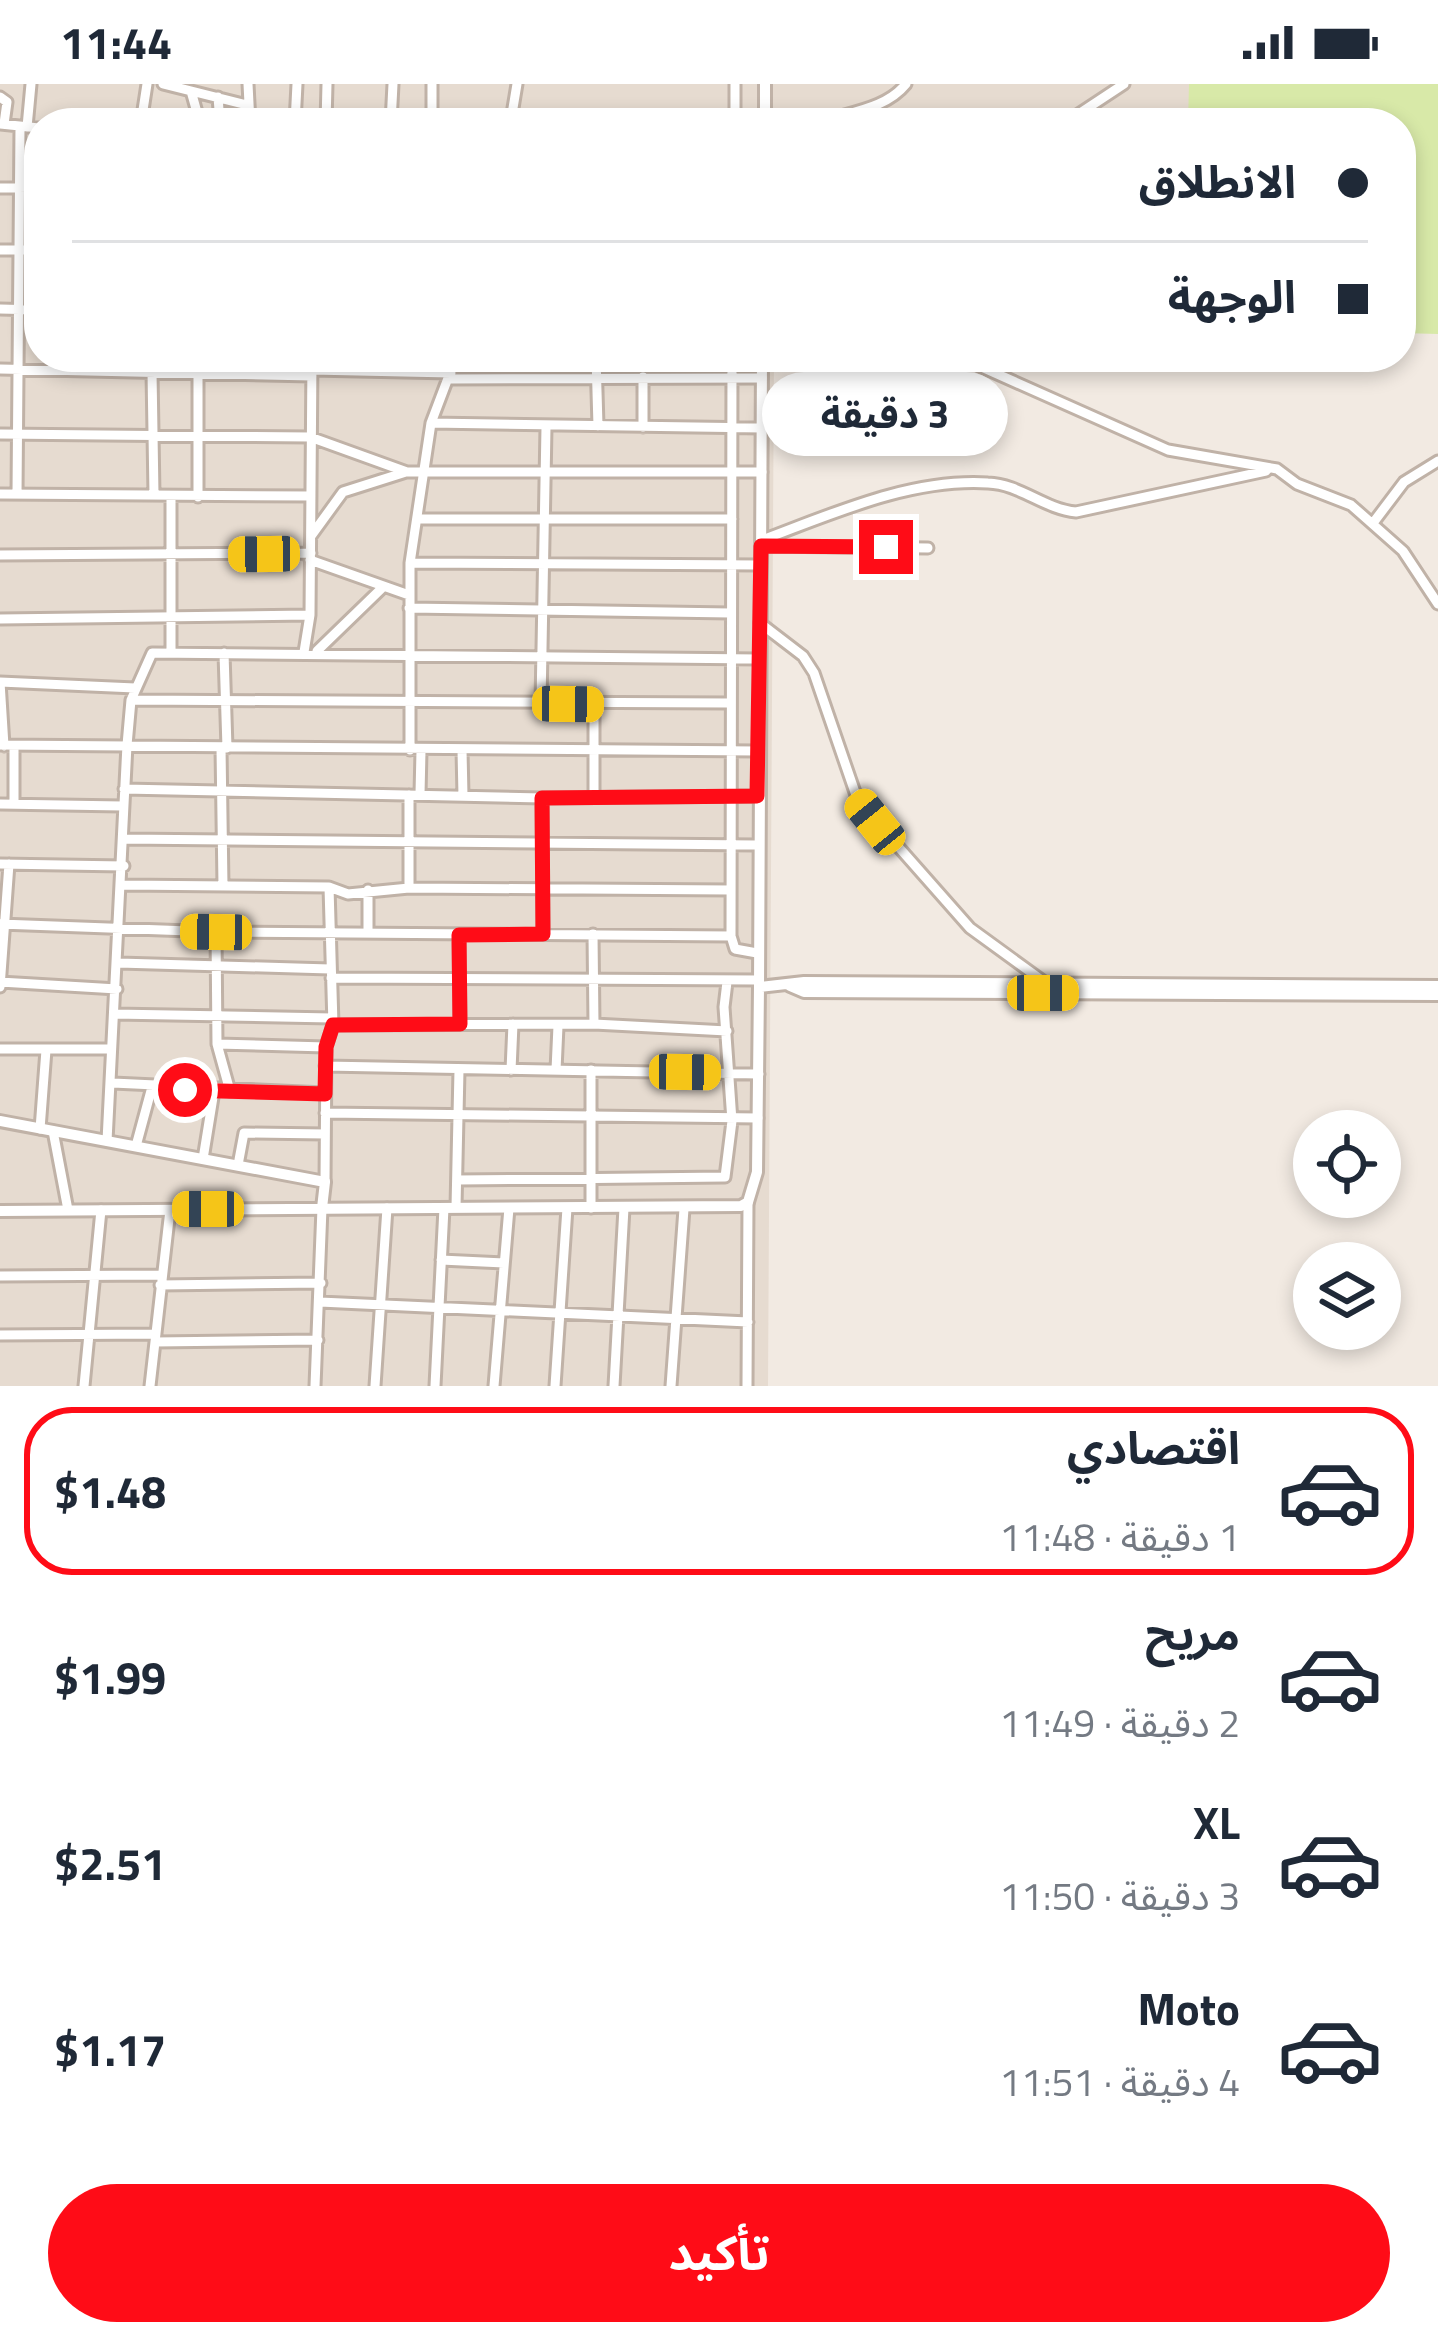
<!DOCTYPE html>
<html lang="ar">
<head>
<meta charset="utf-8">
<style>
  body { margin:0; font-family:"Titillium Web","Noto Sans Arabic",sans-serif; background:#f2f2f3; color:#1f2937; direction:rtl; height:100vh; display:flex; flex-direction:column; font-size:45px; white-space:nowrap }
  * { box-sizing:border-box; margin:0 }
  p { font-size:39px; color:#747a83 }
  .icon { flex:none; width:66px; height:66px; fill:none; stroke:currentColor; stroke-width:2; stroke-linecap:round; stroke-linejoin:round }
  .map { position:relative; height:1302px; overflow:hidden; direction:ltr }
  .sheet { display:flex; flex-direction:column; background:#fff; flex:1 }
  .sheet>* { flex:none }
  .hud { position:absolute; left:24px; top:24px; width:1392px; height:264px; border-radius:48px; box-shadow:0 6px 18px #0003; direction:rtl; display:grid; align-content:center; height:264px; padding:0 48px; background:#fff }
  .fabs { position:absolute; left:1293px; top:1026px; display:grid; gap:24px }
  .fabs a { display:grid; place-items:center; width:108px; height:108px; border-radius:50%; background:#fff; box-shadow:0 6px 18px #0003; font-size:60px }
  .end { position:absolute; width:54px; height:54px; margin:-27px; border:15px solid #ff0c17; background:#fff; box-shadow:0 0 0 6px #fff }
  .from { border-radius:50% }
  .bubble { position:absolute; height:84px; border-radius:42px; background:#fff; box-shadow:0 6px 18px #0003; font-size:39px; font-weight:700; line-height:84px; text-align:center; direction:rtl }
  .car { position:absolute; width:36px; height:72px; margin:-36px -18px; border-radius:15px; box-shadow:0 0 9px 3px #0007; background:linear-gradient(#f5c518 24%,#345 0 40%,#f5c518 0 76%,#345 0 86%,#f5c518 0) }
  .hud b { display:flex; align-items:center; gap:42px; height:114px; font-size:45px }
  .hud b+b { border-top:3px solid #e0e1e3 }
  .hud i { width:30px; height:30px; background:#1f2937 }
  ul { padding:21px 0 0; list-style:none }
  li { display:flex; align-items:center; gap:36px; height:168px; margin:0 24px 18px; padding:0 24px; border:6px solid transparent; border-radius:48px }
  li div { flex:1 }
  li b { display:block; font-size:45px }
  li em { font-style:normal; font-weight:700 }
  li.on { border-color:#ff0c17 }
  li>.icon { width:108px; height:108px; stroke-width:1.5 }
  .action { display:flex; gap:24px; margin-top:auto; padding:24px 48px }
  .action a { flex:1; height:138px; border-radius:72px; background:#ff0c17; color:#fff; font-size:48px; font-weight:700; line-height:138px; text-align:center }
  .status { display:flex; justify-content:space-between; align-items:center; height:84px; padding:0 60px; background:#fff; direction:ltr }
  .status svg { height:33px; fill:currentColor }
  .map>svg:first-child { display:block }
  .residential { fill:#e6dbd0 }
  .green { fill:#d8e9a8 }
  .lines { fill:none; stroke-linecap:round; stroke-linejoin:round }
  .minor-casing { stroke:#c0b2a7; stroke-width:15 }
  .tertiary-casing { stroke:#c0b2a7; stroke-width:16 }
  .minor { stroke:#fff; stroke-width:9 }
  .tertiary { stroke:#fff; stroke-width:10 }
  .route { stroke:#ff0c17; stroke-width:15 }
</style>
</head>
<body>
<div class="status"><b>11:44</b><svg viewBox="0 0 49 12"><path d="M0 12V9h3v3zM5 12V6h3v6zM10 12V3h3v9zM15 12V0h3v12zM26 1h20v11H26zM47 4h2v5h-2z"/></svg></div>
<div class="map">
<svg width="1438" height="1302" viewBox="0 0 1438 1302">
  <rect width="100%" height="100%" fill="#f2eae2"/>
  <path class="residential" d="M0,0H1438V5L1051,39H39V273H774L768,1302H0Z"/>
  <path class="green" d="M1189,0H1438V250L1401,249V39H1188Z"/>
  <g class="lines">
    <g class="minor-casing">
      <path id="minor" d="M163,0L247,21
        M248,0L250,39
        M432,0V39
        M191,7L200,39
        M0,13L7,18L4,40
        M218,13L220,39
        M512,34L735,38
        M511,36L517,0
        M141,39L147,0
        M295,39L297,0
        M326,39L327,0
        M391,39L393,0
        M735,39V0
        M818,39C847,28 885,26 906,0
        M1065,39L1124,0
        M0,40L39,44
        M27,43L31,0
        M0,104L39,103
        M0,166H39
        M0,225L39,226
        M198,273V413
        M596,273L598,342
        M732,273L731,852L735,865L757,869
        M784,273L836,284L919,273
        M959,273L1168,366L1277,385L1297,400L1351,421L1403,467L1438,520
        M0,285L312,292
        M312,286L451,289
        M152,288L154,411
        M449,295L762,294
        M431,339L762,344
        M643,343V293
        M0,350L310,353L407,388H762
        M0,410L311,412
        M17,410L20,43
        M171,412V568
        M418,435H732
        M1373,439L1404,398L1438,377
        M311,452L343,408L406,388
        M762,456C832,430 911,394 988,399C1020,400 1044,425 1076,428L1266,387
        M761,462L928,464
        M0,471L311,469
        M310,476L409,511
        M410,479L760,481
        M409,524L730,529
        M0,535L310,531
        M760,539L803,572L814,589L858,717L970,844L1047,900
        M317,567L382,504
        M304,568L310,531L312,273
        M224,569L227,664
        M131,616L729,619
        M541,620L546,343
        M0,661L757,667
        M4,662L0,598L135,604
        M221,664L223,802
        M410,666V479L431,339L456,273
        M462,666L463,712
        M124,705L542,714L757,712
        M420,710L421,667
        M594,713V621
        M542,714L543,851
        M0,720L122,722
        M14,720V662
        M123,755L756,761
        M0,780L124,782
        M123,801L329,803L348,810L409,804L731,806
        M409,804V711
        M368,806V848
        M0,840L216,848L731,852
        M216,848L217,960L230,1007
        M593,850L594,940
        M459,851L460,940
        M119,879L330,885
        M331,894L758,896
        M0,898L117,905
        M0,903L9,780
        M114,930L332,934
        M333,941L594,940L727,947
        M217,960L326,963
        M0,965H111
        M325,982L759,990
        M511,986L513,940
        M556,986L558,942
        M113,999L325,1009
        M325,1029L758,1034
        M40,1045L46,966
        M53,1047L68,1126
        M107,1057L127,661L131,616L152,569L759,575
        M136,1062L152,1003
        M203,1075L214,1007
        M238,1081L244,1049L325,1050
        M457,1096L725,1093L732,1037L724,923L727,898
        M325,1098L326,963L333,941L329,803
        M456,1123L459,986
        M591,1124V986
        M441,1176L504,1179
        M0,1192L161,1191
        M160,1201L321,1199
        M320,1218L748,1238
        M0,1251L156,1250
        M155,1258L318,1256
        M84,1302L101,1126
        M150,1302L170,1126
        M315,1302L322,1124
        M375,1302L387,1124
        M435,1302L444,1124
        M494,1302L509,1124
        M555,1302L567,1124
        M614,1302L624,1124
        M671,1302L684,1125
        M747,1302L748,1118"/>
    </g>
    <g class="tertiary-casing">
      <path id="tertiary" d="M765,0V39
        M790,902L804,908L1438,911
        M759,903L762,273
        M0,1037L325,1098L322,1124
        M0,1127L741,1122L748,1118L757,1088L759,903L804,898L1438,902"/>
    </g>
    <use href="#minor" class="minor"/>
    <use href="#tertiary" class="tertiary"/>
  </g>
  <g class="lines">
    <path class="route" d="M185,1006L325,1010L326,963L333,941L460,940L459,851L543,850L542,714L757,712L761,462L886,463"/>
  </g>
</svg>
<div class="fabs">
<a><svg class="icon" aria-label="locate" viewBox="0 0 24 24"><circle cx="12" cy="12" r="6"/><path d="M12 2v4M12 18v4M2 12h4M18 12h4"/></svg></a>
<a><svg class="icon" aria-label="layers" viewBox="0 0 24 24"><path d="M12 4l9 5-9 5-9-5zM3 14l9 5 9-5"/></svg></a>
</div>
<i class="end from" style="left:185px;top:1006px"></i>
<i class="end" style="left:886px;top:463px"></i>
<div class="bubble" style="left:762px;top:288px;width:246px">3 دقيقة</div>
<i class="car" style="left:264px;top:470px;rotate:269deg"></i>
<i class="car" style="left:568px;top:620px;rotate:91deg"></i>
<i class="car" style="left:875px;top:738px;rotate:321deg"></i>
<i class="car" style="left:216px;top:848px;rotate:271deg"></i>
<i class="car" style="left:1043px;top:909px;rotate:90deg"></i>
<i class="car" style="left:685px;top:988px;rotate:91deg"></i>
<i class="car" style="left:208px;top:1125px;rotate:270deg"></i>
<div class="hud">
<b><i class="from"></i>الانطلاق</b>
<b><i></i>الوجهة</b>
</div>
</div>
<section class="sheet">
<ul>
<li class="on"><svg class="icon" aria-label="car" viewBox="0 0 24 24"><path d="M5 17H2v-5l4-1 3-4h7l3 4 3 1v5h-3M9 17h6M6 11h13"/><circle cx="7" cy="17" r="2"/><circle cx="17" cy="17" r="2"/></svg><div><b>اقتصادي</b><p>1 دقيقة · 11:48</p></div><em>$1.48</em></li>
<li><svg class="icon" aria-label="car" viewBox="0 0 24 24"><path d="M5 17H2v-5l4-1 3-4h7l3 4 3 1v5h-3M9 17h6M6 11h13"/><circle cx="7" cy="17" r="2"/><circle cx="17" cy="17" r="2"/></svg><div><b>مريح</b><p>2 دقيقة · 11:49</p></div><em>$1.99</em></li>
<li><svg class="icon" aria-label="car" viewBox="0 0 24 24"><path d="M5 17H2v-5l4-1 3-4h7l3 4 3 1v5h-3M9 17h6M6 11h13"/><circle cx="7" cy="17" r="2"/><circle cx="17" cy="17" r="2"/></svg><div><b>XL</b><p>3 دقيقة · 11:50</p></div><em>$2.51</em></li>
<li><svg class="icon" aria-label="car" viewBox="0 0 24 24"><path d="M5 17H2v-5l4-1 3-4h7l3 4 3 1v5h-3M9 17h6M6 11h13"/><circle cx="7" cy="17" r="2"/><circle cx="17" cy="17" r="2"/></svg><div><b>Moto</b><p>4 دقيقة · 11:51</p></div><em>$1.17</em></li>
</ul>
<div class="action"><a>تأكيد</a></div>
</section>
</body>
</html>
